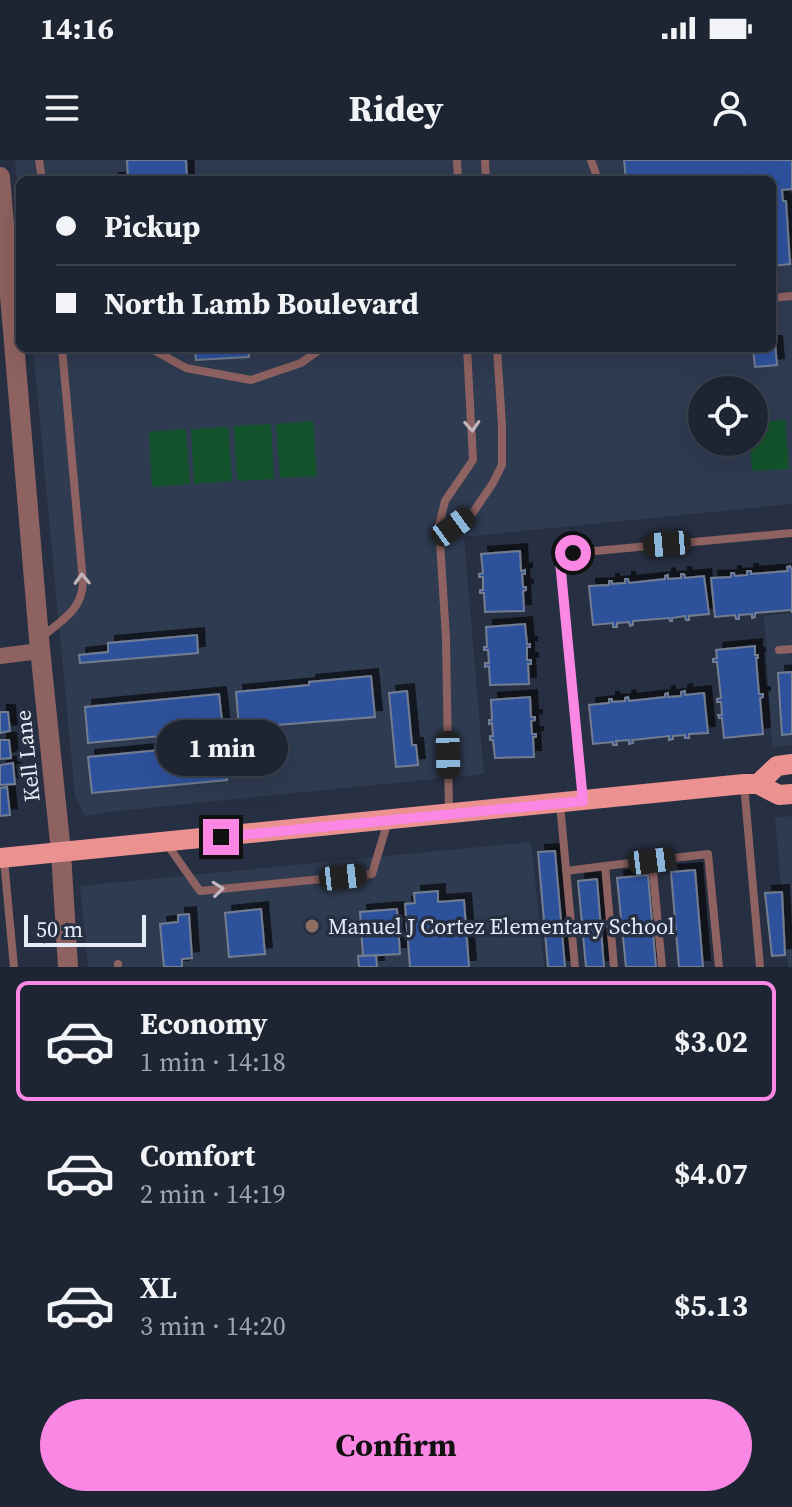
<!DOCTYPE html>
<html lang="en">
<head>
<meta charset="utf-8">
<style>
  body { margin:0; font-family:"Source Serif 4",serif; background:#2a303e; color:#f1f3f6; height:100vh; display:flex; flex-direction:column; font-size:30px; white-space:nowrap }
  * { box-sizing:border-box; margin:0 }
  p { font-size:26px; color:#a0a4ac }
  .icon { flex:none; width:44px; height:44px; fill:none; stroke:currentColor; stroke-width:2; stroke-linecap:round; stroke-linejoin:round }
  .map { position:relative; height:807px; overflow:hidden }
  .drawer { display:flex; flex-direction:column; background:#1d2432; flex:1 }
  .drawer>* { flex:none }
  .top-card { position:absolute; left:16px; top:16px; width:760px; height:176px; border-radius:12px; box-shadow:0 8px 32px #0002,0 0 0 2px #3b414d; display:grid; align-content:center; height:176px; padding:0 40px; background:#1d2432 }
  .fabs { position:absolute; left:688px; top:216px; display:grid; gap:16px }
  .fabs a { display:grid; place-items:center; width:80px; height:80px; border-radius:50%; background:#1d2432; box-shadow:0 8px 32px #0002,0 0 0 2px #3b414d; font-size:40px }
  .scale { position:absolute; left:24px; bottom:20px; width:122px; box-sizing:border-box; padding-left:8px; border:4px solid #e6ecf7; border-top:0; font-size:22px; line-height:28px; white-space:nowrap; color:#e6ecf7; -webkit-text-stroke:6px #273042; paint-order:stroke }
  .end { position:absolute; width:36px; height:36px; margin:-18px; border:10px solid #fb87e5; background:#111; box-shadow:0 0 0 4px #111 }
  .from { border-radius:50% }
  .bubble { position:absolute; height:56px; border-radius:28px; background:#1d2432; box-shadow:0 8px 32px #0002,0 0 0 2px #3b414d; font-size:26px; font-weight:700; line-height:56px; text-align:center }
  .car { position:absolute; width:24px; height:48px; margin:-24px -12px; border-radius:10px; box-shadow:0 0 6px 2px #0007; background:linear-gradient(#222 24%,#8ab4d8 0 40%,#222 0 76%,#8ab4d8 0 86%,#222 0) }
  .top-card b { display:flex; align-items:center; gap:28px; height:76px; font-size:30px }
  .top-card b+b { border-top:2px solid #3b414d }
  .top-card i { width:20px; height:20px; background:#f1f3f6 }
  ul { padding:14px 0 0; list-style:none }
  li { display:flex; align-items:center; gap:24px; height:120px; margin:0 16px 12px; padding:0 24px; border:4px solid transparent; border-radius:12px }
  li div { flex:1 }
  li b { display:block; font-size:30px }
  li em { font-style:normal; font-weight:700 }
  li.active { border-color:#fb87e5 }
  li>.icon { width:72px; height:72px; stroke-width:1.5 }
  .primary-button { display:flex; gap:16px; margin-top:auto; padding:16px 40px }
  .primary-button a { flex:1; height:92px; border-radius:48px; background:#fb87e5; color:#111; font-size:32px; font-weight:700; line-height:92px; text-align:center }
  .status { display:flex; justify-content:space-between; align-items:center; height:56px; padding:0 40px; background:#1d2432; direction:ltr }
  .status svg { height:22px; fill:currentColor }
  header { display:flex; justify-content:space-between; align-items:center; height:104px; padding:0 40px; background:#1d2432; font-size:36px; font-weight:700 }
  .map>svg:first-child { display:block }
  .built { fill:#2f3b51; fill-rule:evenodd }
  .green { fill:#12532c }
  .building { fill:#2f519c; stroke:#727d92; stroke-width:2; filter:url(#shadow) }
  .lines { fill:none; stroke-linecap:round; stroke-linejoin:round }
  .service { stroke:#8e6261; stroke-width:8 }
  .minor { stroke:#8e6261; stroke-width:16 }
  .tertiary { stroke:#8e6261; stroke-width:20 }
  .primary { stroke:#eb9190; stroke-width:20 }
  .oneway { stroke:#c3b5bb }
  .route { stroke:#fb87e5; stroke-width:10 }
  .education-dot { fill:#8d6e63; stroke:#273042; stroke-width:3 }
  .labels { text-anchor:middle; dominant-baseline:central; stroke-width:7; stroke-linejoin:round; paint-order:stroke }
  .street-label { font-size:22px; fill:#e6ecf7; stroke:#273042 }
  .poi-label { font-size:22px; fill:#e6ecf7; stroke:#273042; text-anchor:start }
</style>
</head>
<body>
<div class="status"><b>14:16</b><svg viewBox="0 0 49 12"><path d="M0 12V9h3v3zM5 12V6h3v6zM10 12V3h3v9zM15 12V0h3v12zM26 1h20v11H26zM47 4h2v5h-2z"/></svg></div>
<header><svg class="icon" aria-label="menu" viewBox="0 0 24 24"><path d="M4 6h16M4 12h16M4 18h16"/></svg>Ridey<svg class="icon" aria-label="person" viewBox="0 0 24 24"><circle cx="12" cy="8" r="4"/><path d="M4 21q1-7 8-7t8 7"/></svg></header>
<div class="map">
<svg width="792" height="807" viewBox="0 0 792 807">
  <defs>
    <filter id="shadow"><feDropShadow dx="7" dy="-7" stdDeviation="0" flood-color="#0009"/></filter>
  </defs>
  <rect width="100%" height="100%" fill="#273042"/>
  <path class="built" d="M15,0H792V344L464,377L484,614L118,651L85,656L75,636L33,188H772V20H20V51ZM702,230H754V282H702Z
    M792,453V585L772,587L764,456Z
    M792,656V807H788L775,658Z
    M531,682L544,807H88L80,726Z"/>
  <path class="green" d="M785,260L789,309L752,311L750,282H754V262Z
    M313,261L317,316L280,318L276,264Z
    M271,264L274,319L237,321L234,266Z
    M228,267L232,321L194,324L191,269Z
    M186,269L190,324L152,327L149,272Z"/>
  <path class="building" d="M127,0H186L187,20H111L128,19Z
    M624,0H792V29L782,30L783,41H786L790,104L772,106V20H626Z
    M772,183H775L777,205L755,207L753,188H772Z
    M195,188H249V197L196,200Z
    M520,391L521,411L525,410V414H522L523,427H526V430L523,431L524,451L485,452L484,433H480V430H483V417H479V414L483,413L481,394Z
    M790,406L792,410V453L791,450L755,453V457L752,458V454L739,455V459H736L735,455L715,457L711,418L731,417V413H734L735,416L747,415V411H751V414L788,411L787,407Z
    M681,414H684L685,418L704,416L709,454L689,456V460H686L685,456L672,458V461H670L669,458L633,461V465L630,466L629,462L617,463V467H613V463L593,465L589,426L609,425V421H612V424L625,423V419H628L629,423L665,419V416L668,415V419L681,418Z
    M525,464L527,484H530V487H527V500H531V504H528L529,524L490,525L489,506L485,507V503H489L488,490H484V487H487L486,467Z
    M197,475L198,493L80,503L79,495L108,492V483Z
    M755,486V495H758V498H756L759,534H763V537L760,538L763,574L724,578L722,558H719L718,555H722L721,542H717V539L721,538L717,502H713V499L717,498L716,490Z
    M792,512V574L782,575L778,513Z
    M371,516L375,557L239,568L236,532L309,525V522Z
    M407,531L412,585H416L418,605L396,607L389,533Z
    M685,531V535L704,533L708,573L689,574V578H685V575L673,576V579L669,580V576L632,580L633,583L629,584V580L616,581L617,585H613V582L593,584L589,545L609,543V539H612V542L625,541V538L628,537L629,541L665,537V534L668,533V537L681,536V532Z
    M219,534L223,570L88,583L85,547Z
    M530,537L531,557H535V560L531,561L532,574H536V577H533L534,597L495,598L493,580H490V576H493L492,563L489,564V560H492L491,540Z
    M0,552H8L10,571L0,573Z
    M0,580H9L11,598L0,599Z
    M223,584L227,620L92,633L88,597Z
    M13,603L15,624L0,625V605Z
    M7,627L10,655L0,656V628Z
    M555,691L565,807H548L538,692Z
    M695,710L703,807H679L671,712Z
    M648,715L656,807H626L617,718Z
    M597,719L604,807H586L578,721Z
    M438,731V742L464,740L469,807H410L405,744L415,743L414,733Z
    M782,732L785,795L772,796L765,733Z
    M261,749L265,794L229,797L225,753Z
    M397,749L400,794L363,796L360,752Z
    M189,754L192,798L182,799V807H164L160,764L178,762V755Z
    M376,795L377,807H359L358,796Z"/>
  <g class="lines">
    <path class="service" d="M39,0L42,20
      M457,0L458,20
      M485,0L486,20
      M591,0L598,20
      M772,138L792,136
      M150,188L186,208L251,220L301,203L322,188
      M467,188L473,300L445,341L439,366L453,367L472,354L493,323L502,305V265L497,188
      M439,366L446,478L449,653
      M43,476C63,459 82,450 83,422L62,188
      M779,490L792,489
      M744,624L760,807
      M583,640L560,401L573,393L792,373
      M560,644L575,807
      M166,683L200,731L372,714L388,661
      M4,700L14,807
      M652,701L662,807
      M605,706L708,694L719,807
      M566,711L605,706L614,807
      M118,804V807"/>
    <path class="minor" d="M0,496L40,491"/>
    <path class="tertiary" d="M0,17L39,479L61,692L68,807"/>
    <path class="primary" d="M758,624L777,606L792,604
      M0,698L744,624H758L779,635L792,634"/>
  </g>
  <defs><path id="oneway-chevron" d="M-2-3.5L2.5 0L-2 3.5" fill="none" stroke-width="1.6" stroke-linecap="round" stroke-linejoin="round" transform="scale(2)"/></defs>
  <g class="oneway">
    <use href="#oneway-chevron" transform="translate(472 266) rotate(87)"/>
    <use href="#oneway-chevron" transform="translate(82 419) rotate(-92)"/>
    <use href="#oneway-chevron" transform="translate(218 729) rotate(-6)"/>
  </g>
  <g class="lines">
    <path class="route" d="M221,677L583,641L560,401L573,393"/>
  </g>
  <circle class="education-dot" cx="312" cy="766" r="8"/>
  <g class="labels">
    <g class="street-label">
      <text transform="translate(27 596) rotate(-96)">Kell Lane</text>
    </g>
    <g class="poi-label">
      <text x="328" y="766">Manuel J Cortez Elementary School</text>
    </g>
  </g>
</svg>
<div class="fabs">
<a><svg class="icon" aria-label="locate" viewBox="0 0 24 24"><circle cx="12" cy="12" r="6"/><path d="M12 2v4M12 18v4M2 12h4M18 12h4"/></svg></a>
</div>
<div class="scale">50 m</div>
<i class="end from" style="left:573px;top:393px"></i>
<i class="end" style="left:221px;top:677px"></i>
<div class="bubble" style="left:156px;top:560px;width:132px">1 min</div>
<i class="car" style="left:453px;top:367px;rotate:54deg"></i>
<i class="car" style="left:667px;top:384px;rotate:265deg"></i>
<i class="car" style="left:448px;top:595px;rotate:179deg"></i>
<i class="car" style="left:652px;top:701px;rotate:83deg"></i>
<i class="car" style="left:343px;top:717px;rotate:84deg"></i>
<div class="top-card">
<b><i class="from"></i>Pickup</b>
<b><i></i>North Lamb Boulevard</b>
</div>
</div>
<section class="drawer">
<ul>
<li class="active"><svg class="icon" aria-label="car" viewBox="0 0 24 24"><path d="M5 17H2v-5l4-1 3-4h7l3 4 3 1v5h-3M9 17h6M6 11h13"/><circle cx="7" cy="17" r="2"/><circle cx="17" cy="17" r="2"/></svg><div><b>Economy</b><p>1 min · 14:18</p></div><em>$3.02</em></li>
<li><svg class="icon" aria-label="car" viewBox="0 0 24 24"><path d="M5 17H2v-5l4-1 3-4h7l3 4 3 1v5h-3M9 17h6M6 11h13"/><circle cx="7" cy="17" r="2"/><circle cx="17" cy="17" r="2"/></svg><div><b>Comfort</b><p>2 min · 14:19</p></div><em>$4.07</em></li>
<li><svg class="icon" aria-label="car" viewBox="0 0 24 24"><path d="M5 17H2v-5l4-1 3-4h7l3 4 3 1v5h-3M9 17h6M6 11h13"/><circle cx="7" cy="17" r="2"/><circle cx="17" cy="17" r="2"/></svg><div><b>XL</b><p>3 min · 14:20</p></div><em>$5.13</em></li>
</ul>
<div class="primary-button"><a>Confirm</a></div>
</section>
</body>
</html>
